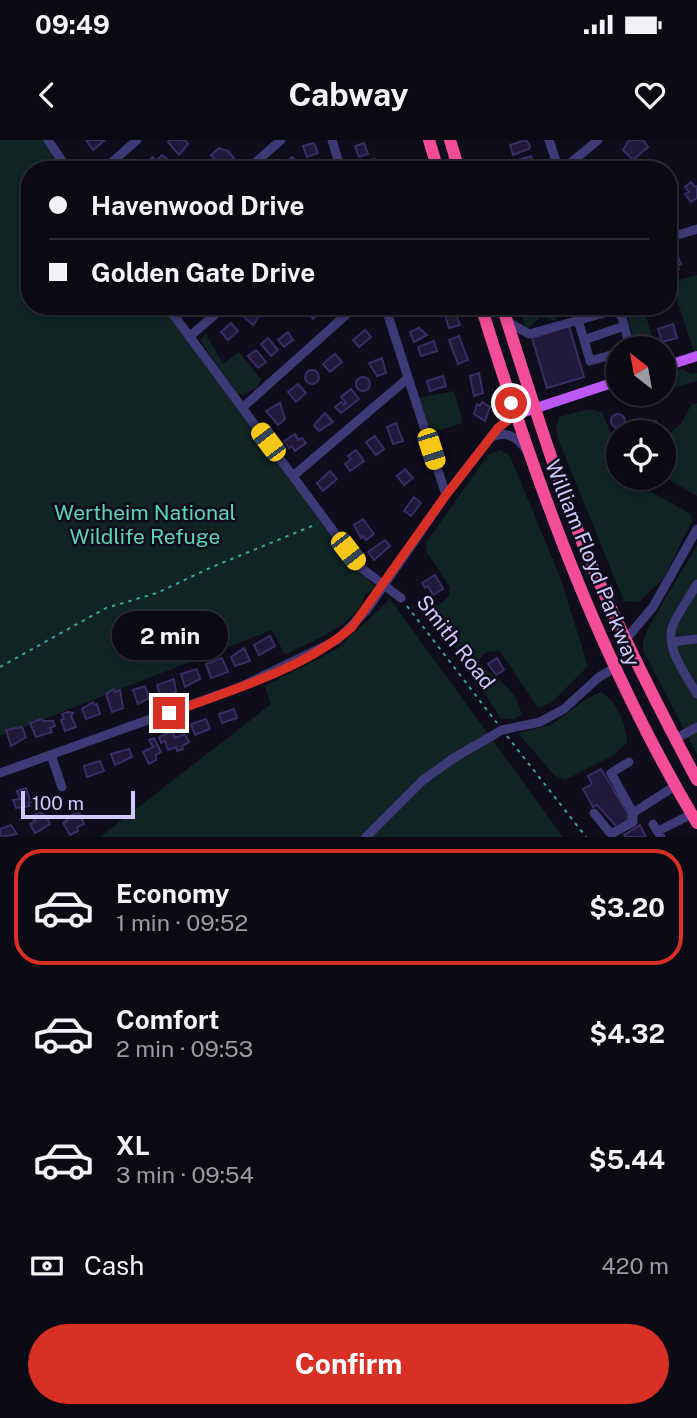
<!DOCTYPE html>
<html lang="en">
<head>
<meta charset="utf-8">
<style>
  body { margin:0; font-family:"Public Sans",sans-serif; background:#14121d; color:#f1f3f6; height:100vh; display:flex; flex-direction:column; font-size:26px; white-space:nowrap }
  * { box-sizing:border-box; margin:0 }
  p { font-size:23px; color:#9a9aa0 }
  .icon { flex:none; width:38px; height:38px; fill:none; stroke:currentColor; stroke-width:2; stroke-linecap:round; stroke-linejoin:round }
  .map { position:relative; height:697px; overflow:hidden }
  .panel { display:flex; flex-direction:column; background:#0b0914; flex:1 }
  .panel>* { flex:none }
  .top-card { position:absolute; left:21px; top:21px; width:656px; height:154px; border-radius:28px; box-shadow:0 4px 10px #0003,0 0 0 2px #2b2a34; display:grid; align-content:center; height:154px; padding:0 28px; background:#0b0914 }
  .needle { width:46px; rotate:329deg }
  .controls { position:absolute; left:606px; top:196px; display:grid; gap:14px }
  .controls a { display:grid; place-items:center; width:70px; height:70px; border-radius:50%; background:#0b0914; box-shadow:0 4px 10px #0003,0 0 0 2px #2b2a34; font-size:35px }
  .scale { position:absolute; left:21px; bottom:18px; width:114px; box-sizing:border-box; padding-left:7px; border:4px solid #d0c9fb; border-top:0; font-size:19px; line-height:24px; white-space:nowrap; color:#d0c9fb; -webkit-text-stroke:5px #0f0c1b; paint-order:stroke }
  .end { position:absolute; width:32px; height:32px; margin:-16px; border:9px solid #d93025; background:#fff; box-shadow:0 0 0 4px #fff }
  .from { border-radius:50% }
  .bubble { position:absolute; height:49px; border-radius:24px; background:#0b0914; box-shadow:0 4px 10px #0003,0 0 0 2px #2b2a34; font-size:23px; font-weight:700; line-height:49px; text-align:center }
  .car { position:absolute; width:21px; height:42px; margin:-21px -10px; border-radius:9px; box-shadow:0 0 5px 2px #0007; background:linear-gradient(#f5c518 24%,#345 0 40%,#f5c518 0 76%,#345 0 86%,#f5c518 0) }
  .top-card b { display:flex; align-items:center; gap:24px; height:66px; font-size:26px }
  .top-card b+b { border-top:2px solid #2b2a34 }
  .top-card i { width:18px; height:18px; background:#f1f3f6 }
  ul { padding:12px 0 0; list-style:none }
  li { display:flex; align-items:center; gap:21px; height:116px; margin:0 14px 10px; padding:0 14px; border:4px solid transparent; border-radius:28px }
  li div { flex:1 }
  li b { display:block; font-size:26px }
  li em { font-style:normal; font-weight:700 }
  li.on { border-color:#d93025 }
  li>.icon { width:63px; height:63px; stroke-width:1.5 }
  .pay { display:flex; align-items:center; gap:18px; height:77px; padding:0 28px; font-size:26px }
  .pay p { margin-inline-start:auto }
  .action { display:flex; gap:14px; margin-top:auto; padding:14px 28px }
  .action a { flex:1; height:80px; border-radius:42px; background:#d93025; color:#fff; font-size:28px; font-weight:700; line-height:80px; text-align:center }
  .status { display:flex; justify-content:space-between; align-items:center; height:49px; padding:0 35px; background:#0b0914; direction:ltr }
  .status svg { height:19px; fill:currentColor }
  header { display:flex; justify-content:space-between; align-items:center; height:91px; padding:0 28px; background:#0b0914; font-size:32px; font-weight:700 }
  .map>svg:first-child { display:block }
  .green { fill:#102424 }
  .building { fill:#21193a; stroke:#392d65; stroke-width:2 }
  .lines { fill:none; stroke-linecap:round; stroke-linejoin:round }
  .path { stroke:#34a5a1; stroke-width:2; stroke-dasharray:3.5 5; stroke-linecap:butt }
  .minor { stroke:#3e3a77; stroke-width:9 }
  .major { stroke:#be58f4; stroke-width:10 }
  .highway { stroke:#f34c98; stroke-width:12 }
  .route { stroke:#d93025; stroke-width:9 }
  .labels { text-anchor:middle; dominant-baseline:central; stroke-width:5; stroke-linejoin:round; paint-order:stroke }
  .park-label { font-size:21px; fill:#5cd5ba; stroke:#0f0c1b }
  .street-label { font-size:21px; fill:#d0c9fb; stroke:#0f0c1b }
</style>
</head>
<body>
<div class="status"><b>09:49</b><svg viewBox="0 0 49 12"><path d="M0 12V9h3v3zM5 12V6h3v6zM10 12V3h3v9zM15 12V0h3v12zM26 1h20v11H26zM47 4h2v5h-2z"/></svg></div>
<header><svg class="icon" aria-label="back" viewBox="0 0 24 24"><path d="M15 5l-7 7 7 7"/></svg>Cabway<svg class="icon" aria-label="heart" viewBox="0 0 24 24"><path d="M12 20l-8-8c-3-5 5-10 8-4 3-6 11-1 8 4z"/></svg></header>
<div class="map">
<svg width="697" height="697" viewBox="0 0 697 697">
  <rect width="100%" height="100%" fill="#0f0c1b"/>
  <path class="green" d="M0,0H45L67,30H30V166H166L363,435L378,449L365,454C358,485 311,501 285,515L272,490L0,596Z
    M697,135V210L694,212L671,142Z
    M519,166H552L557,181L541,177L526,190Z
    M625,166H643L655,208H636Z
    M206,194L223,224L239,212L261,239L258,247L243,255L235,252L200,200Z
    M683,229L691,234L697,233V241L670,249L663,244V236Z
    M454,251L463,283L430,293L418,258Z
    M697,263V356L663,336V299L681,284L691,265Z
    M589,269L602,272L618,310V338H634L641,346L691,374L692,381L664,438L639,462L624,461L558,299L556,288L559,277Z
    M500,310L510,316L560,437L588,526L551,563L538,568L500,511L486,512L477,522L508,548L516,558L522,574L515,579H501L459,513L416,461L439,465L449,456L450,447L426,411L427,401L488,315Z
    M697,405V614L643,510V502L648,488Z
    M390,459L563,697H100L271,564L265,546L337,509Z
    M601,552C616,560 628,586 627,603L614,615L565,640L554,635L518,593L551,585L586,559Z"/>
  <path class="building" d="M86,0H105L93,10Z
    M170,0H185L188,4L179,15L168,2Z
    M526,0L530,6L529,9L513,15L510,5Z
    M629,0H643L648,7L633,20L623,10Z
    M314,3L318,13L307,17L303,6Z
    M364,3L368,14L359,17L355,6Z
    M219,8L228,11L234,18L224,30L211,15Z
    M162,15L173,24L166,30H152L146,23L153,17L156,21Z
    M531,16L535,27L517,30L515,21Z
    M292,17L303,29L302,30H289L284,24Z
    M375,19L378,30H361L359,24Z
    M691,42L695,47L697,46V58L691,62L685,54L689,52L685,47Z
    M677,114L681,124L678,126L679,129H669L668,117Z
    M253,166L260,175L253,185L242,175Z
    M311,166H327L313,179L308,172Z
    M454,169L460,185L449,188L444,172Z
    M231,183L238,191L228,200L221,192Z
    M673,184L677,198L662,202L658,189Z
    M569,186L584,237L547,248L532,198Z
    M419,188L427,195L414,202L410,192Z
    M365,190L371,197L359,207L353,200Z
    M288,192L293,200L284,207L278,200Z
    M459,196L468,220L458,224L449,200Z
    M268,198L278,210L271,216L261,204Z
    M434,201L437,211L421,216L418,207Z
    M256,210L266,222L258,228L248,216Z
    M335,214L342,222L330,232L323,224Z
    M382,218L386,233L377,236L369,223Z
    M305 237a7 7 0 1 1 14 0a7 7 0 1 1-14 0Z
    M479,233L483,253L474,256L470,236Z
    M443,236L446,246L430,251L427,241Z
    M356 244a7 7 0 1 1 14 0a7 7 0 1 1-14 0Z
    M298,244L306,253L296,262L288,252Z
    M351,249L359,259L341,273L335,267L341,262L344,265L346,263L341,257Z
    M482,262L490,267L485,281L474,274L477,264L480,266Z
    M280,263L285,279L278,285L266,271Z
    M325,273L333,282L319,291L314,285Z
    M611 281a7 7 0 1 1 14 0a7 7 0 1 1-14 0Z
    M656,281L659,291L643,292L641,286Z
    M396,283L403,301L393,304L387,287Z
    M295,294L298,300L302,298L306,303L295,311L292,306L289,308L284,301Z
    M375,296L384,309L376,315L366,302Z
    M356,310L364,321L350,331L345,324L351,319L348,316Z
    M405,329L413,338L404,345L397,336Z
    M330,331L337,339L323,351L317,343Z
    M414,357L421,363L411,376L404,371Z
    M363,379L374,394L366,400L363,396L361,398L354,385Z
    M385,400L390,406L374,420L368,412Z
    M435,435L443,449L433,455L428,446L425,448L422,443Z
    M270,496L275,506L259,515L254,505Z
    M244,508L250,521L235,526L231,517Z
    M222,518L228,532L211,538L206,524Z
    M497,518L504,530L496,535L488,524Z
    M197,529L200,539L185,547L181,534Z
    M174,539L176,552L161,557L157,545Z
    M145,546L149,558L138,564L133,550Z
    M114,549L115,552L120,550L123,568L112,572L106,554Z
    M93,562L94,565L97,564L100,574L86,579L82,569Z
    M234,569L237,578L222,583L219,574Z
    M68,572L73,573L71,576L76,587L65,591L61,580L64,579L62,574Z
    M42,579L43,581H53L55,586L50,588L52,592L36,597L30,583Z
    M206,579L210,589L195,595L191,584Z
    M22,587L26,597L11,606L6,590Z
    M172,591L175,598L185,594L189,602L182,606L183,609L177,611L176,607L168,610L165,601L161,603L159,597Z
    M154,598L161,612L156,615V620L149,624L143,612L153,607L149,600Z
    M129,609L132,617L115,625L111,614Z
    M100,621L104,631L87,637L84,626Z
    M601,629L628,674V681L617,687L597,665L593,667L583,649L592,644L588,636Z
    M26,648L31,662L28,663L30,666L16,668L13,660L20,659L17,651Z
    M39,672L46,676L50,684L35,693L30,684L35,681L32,676Z
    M79,672L84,684L77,687L78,691L70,695L63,683L67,681L66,678Z
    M11,685L17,694L0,697V689Z
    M640,685L646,697H626L624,695Z"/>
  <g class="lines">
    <path class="path" d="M407,466L497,583
      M0,527L106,468L157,453L212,427L317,384
      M507,596L586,697"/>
    <path class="minor" d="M48,0L68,30
      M332,0L341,30
      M549,0L559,30
      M103,30L137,0
      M247,30L281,0
      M562,30L598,0
      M668,98L697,89
      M167,166L360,427L401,458
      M385,166L446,355
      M578,180L584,200
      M508,182L529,194L615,170L622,177L630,208
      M189,197L225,166
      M618,213L590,221L584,200L624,186
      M242,268L356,166
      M492,297C508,290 518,298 527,311
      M293,336L407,239
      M697,444C689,458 677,473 672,488C666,510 687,536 697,554
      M626,499L653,467L697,389
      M672,502L697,499
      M675,599L697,587
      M51,615L62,647
      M629,622L611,633L633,673
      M0,633L240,547L337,500L367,470L446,355L498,288L515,275
      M594,673L611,694L633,682V673L675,646
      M653,684L661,697
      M658,691L692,674
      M366,697L422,641L452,619L502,590L540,582L564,569L599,537L613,529"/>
    <path class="major" d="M663,227L697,216
      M515,275L618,241"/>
    <path class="highway" d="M429,0L438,30
      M450,0L459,30
      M481,166C537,346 600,521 697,683
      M502,166C528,246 552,326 583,404C616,485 656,563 697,640"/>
  </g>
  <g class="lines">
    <path class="route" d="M169,573C229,551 304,529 352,487L446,355L498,288L514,275L511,263"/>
  </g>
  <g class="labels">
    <g class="park-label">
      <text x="145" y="372">Wertheim National<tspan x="145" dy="24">Wildlife Refuge</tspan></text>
    </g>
    <g class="street-label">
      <text transform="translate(593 423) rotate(68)">William Floyd Parkway</text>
      <text transform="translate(456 502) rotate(52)">Smith Road</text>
    </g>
  </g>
</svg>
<div class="controls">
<a><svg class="needle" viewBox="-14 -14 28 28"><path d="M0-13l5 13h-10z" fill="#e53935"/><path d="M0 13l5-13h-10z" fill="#9a9aa0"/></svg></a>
<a><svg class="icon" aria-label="locate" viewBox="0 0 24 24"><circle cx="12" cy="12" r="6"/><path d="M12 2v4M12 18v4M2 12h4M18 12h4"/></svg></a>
</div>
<div class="scale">100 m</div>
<i class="end from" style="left:511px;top:263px"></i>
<i class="end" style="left:169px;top:573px"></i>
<div class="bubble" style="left:112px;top:471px;width:116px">2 min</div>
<i class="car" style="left:268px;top:302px;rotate:323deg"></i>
<i class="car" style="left:431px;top:309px;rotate:162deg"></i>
<i class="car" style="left:348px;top:411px;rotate:142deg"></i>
<div class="top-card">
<b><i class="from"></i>Havenwood Drive</b>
<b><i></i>Golden Gate Drive</b>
</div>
</div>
<section class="panel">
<ul>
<li class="on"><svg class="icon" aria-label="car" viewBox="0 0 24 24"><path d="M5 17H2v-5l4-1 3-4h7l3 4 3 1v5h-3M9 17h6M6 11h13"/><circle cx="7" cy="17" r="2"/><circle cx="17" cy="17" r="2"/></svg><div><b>Economy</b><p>1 min · 09:52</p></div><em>$3.20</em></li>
<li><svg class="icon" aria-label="car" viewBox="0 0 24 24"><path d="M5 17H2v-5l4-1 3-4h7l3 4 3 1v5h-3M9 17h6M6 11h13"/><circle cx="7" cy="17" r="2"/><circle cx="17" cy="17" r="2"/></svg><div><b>Comfort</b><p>2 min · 09:53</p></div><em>$4.32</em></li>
<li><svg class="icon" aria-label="car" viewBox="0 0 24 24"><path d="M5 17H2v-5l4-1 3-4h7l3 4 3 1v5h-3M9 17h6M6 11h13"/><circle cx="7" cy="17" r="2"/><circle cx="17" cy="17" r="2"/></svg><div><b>XL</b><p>3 min · 09:54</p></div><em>$5.44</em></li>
</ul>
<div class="pay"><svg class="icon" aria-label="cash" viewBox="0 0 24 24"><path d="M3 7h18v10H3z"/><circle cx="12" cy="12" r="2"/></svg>Cash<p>420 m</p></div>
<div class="action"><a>Confirm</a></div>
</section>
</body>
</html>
